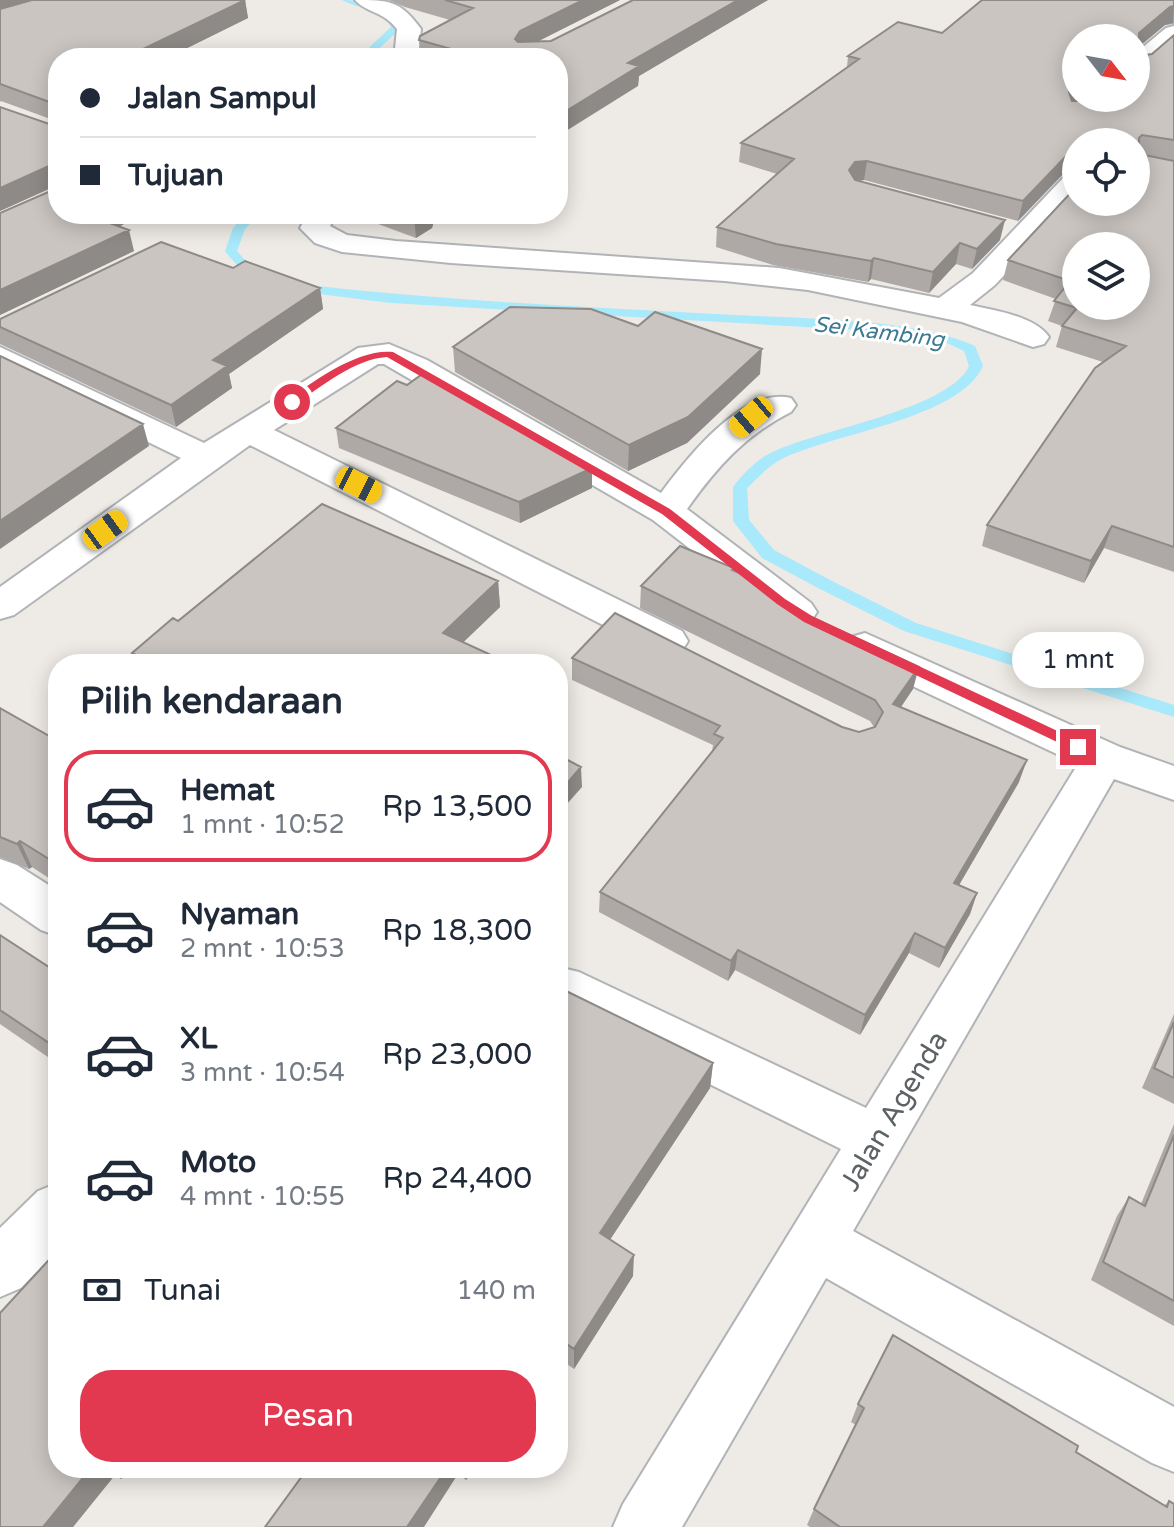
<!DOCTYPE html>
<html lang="id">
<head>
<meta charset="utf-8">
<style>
  body { margin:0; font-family:"Varela Round",sans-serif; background:#f2f2f3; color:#1f2937; height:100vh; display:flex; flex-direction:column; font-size:30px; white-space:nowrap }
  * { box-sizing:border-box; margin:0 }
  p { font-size:26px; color:#747a83 }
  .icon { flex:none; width:44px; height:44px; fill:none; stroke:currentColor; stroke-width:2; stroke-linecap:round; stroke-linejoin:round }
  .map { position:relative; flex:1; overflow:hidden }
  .details { position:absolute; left:48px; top:654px; width:520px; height:824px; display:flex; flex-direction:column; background:#fff; border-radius:32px; box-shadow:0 4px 20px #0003 }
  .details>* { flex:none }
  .top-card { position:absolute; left:48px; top:48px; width:520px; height:176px; border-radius:32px; box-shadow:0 4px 20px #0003; display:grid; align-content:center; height:176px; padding:0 32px; background:#fff }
  .needle { width:52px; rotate:121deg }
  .buttons { position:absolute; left:1062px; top:24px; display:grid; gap:16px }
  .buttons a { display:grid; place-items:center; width:88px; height:88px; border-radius:50%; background:#fff; box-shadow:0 4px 20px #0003; font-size:40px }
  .end { position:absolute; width:36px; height:36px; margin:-18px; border:10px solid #e23850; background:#fff; box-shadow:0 0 0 4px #fff }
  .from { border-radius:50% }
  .bubble { position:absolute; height:56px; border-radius:28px; background:#fff; box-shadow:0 4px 20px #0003; font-size:26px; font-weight:600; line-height:56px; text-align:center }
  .car { position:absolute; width:24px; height:48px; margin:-24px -12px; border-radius:10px; box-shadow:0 0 6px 2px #0007; background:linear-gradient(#f5c518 24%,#345 0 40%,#f5c518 0 76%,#345 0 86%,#f5c518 0) }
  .top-card b { display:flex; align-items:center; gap:28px; height:76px; font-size:30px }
  .top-card b+b { border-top:2px solid #e0e1e3 }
  .top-card i { width:20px; height:20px; background:#1f2937 }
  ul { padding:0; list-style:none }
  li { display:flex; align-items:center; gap:24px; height:112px; margin:0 16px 12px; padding:0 16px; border:4px solid transparent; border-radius:32px }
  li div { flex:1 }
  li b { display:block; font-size:30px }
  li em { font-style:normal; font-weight:600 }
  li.selected { border-color:#e23850 }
  li>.icon { width:72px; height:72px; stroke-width:1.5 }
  h2 { padding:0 32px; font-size:36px; line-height:96px }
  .pay { display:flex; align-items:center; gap:20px; height:88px; padding:0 32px; font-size:30px }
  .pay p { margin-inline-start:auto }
  .action { display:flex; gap:16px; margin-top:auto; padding:16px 32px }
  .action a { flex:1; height:92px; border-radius:32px; background:#e23850; color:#fff; font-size:32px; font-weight:600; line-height:92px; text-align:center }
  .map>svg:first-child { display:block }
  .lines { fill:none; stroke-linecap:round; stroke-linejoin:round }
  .stream { fill:#a8e9fb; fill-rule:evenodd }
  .minor-casing { stroke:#b0b4b7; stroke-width:4 }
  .minor { fill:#fff; fill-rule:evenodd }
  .wall { fill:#aea9a6; fill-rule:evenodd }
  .shaded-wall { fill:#8d8a87 }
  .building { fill:#cac5c1; stroke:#8d8a87; stroke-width:2; fill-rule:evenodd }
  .route { fill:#e23850 }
  .labels { text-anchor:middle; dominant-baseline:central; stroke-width:6; stroke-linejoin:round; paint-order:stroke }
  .far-water-label { font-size:22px; font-style:italic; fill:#3c7993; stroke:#fff }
  .near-street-label { font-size:28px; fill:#5d6265; stroke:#fff }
</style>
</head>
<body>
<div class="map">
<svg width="1174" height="1527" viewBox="0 0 1174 1527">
  <rect width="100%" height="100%" fill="#eeeae5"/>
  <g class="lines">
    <path class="stream" d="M342,0C362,0 395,6 401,28L369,58H358L391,27C382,9 358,9 342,0Z
      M246,214H259L245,229L237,251L244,259L264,271V277C248,278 234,263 225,251L233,228Z
      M299,284C444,301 590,307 735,315C805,319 912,318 975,346L983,366C958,420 831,433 780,460C768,466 757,479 747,488L749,520L774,550L830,580L916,623L1174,705V717L904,631L818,588L762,558L733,521V487C741,476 756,460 769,454C813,430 948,411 969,366L964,351L947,343L857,330L391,303L295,291L293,288Z"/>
    <g class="minor-casing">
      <path id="minor" d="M355,0C389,0 400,0 421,29L418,58H394L397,29C382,10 368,14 355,0Z
        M1174,26V45L1145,70L1136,72V53L1166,28Z
        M1076,173V197L995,285L970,305C993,310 1035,316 1049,337L1044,344L1033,347L962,322L808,290L725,281L451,263L342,252L315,243L300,228L308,214H336L330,226L347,235L396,241L779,268L939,298L973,273L1066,175Z
        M389,344L427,360L661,493C686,459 743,386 791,398L796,405L791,412C745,435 716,468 687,509L811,603L817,612L811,621L797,625L783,621L653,520L384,364H378L274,430L682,631L688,641L682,651L668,655L654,651L250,445L14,615L0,619V587L181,458L0,370V347L204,443L358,348Z
        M865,633L1120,747L1174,766V800L1114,779L853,1231L1174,1407V1472L1152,1463L826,1278L682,1527H613L623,1504L841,1149L558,1009V967L579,972L866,1108L1078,764L851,657L845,647L851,637Z
        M0,859L17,865L58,891V936L41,930L0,902Z
        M58,1183V1250L21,1288L0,1297V1228L38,1191Z"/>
    </g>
    <use href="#minor" class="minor"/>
  </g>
  <path class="wall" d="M0,0H30L6,7L245,0L248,18L167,58H58L119,227L134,251L0,315V213L53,190L54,187L0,211V107L52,125L56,123V121L1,101L0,102Z
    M389,0H620L538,41H551L633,0H768L639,76L638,86L558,58H421L419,40L450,20L405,7Z
    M1174,0V24L1165,25L1139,47V56L1152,54L1174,35V572L1104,548L1084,583L982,546L987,525L1103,362L1056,347L1062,326L1048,321L1056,299L1003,280L1008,260L1136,202L1076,142L1064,173L1018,221L864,180L858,181L1000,240L972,269L956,264L929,293L871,279L868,282L773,265L716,247L717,227L777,174L739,162L741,143L847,67L848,56L942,33ZM1076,38H1136V98L1095,101H1074Z
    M351,214H436L432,228L416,238Z
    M233,268L320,288L323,309L229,374L232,388L176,427L0,344V319Z
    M453,347L760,374L687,443L628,471L455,372Z
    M336,428L592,468V488L520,523L339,448Z
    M734,568V571L796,610L913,689L901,707L1019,782L959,885L977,893L970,914L939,968L909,953L860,1035L735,970L728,981L599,912L600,892L712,752L713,745L572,680V658L859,732L874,727L870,721L640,608L641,586Z
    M498,581L500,607L463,642L489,654L490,664H135L132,653L178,621Z
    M0,708L58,741V884L32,867L29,869L0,857Z
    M0,935L58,973V1064L0,1024Z
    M558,987L713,1063L710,1088L610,1239L633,1276L574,1369L558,1358Z
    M1174,1014V1104L1142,1088Z
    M1174,1124V1326L1091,1280L1117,1216L1129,1197L1141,1204Z
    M858,1404L1076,1452L1164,1506L1169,1501L1174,1527H810L807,1525L814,1509L856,1425L851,1422Z
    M58,1468H131L121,1479L115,1475L73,1527Z
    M308,1468H474L466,1480L458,1474Z"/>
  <path class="shaded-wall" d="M0,0H30L0,9Z
    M245,0L248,18L167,58H141L139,51Z
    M583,0H620L521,50L535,52L536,58H513L515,39L520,31Z
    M738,0H768L639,76L638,86L558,136V116L628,63Z
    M1174,6L1173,23L1165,25L1136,49L1139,33L1170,7Z
    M1076,85L1077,98L1064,111L1069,92Z
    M1076,152V171L1064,173L1018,221L1023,201L1069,153Z
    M867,161L864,180L852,182L849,170L855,162Z
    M51,165L57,185L0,211V188Z
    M100,214H142L99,238L93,217Z
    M418,214H436L432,228L416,238L414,216Z
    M1005,220L1000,240L972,269L977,249Z
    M129,230L134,251L0,315V290Z
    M960,243L956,264L929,293L933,272Z
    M874,258L871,279L868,282L871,261Z
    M320,288L323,309L229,374L232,388L176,427L171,405L213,360Z
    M762,349L760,374L687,443L628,471L629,445Z
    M143,424L149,446L0,549V521Z
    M592,468V488L520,523L519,502Z
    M1112,526L1104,548L1084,583L1091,561Z
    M498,581L500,607L446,659L443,633Z
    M489,654L490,664H480Z
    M919,667L913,689L888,726L893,704Z
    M1027,760L1019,782L948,904L954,883Z
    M581,767L582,787L558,814V794Z
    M20,841L32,867L29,869L17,844Z
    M977,893L970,914L939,968L945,948Z
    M915,933L909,953L860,1035L865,1015Z
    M738,950L735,970L728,981L731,961Z
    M713,1063L710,1088L600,1255V1233Z
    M634,1255L633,1276L574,1369V1349Z
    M91,1468H110L115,1475L73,1527H43Z
    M112,1468H131L121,1479Z
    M447,1468H457L458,1474L424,1527H407Z
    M464,1468H474L466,1480Z"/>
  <path class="building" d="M32,0H245L139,51L155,58H58V214H100L93,217L129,230L0,290V213L53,190L55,166L51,165L0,188V107L52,125L56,123L55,104L0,84V9Z
    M445,0H583L520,31L515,39L518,42L551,41L633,0H738L628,63L639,66L558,116V58H538L535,52L513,58H483L419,40L420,36L473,8Z
    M982,0H1174V6L1170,7L1139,33V56L1152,54L1174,35V140L1142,135L1139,138V154L1174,161V547L1112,526L1091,561L987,525L1095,368L1126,346L1062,326L1077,308L1054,301L1070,281L1008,260L1076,187V202H1136V142H1076V152L1069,153L1023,201L867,161L855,162L849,170L855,180L1005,220L977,249L960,243L933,272L874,258L871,261L776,244L717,227L794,159L741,143L859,59L848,56L898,22L942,33ZM1076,38H1136V98H1099L1095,101H1072L1069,92L1076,85ZM1076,246H1136V306H1076Z
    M161,242L233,268L245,261L320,288L213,360L227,366L171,405L0,327V319Z
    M510,307L591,309L638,326L655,312L762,349L688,417L629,445L453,347Z
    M0,356L143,424L0,521Z
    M425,372L592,468L519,502L336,428L397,381L407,385Z
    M322,504L498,581L443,633L489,654L480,664H369L361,660L356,664H154L132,653L173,618L178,621Z
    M680,546L734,568L732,570L756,580L796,610L919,667L893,704L1027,760L954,883L977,893L945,948L915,933L865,1015L738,950L731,961L600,892L723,738L714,734L720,726L572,658L615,613L842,727L859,732L875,727L883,712L875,700L641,586Z
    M0,708L58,741V863L57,864L20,841L17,844L0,837Z
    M558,755L581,767L558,794Z
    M0,935L58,973V1049L0,1010Z
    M558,987L713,1063L600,1233L634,1255L574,1349L558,1338Z
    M1174,1022V1078L1154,1068Z
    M1174,1135V1301L1103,1262L1129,1197L1145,1206Z
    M58,1250V1468H91L43,1527H0V1313Z
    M893,1335L1078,1446L1076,1452L1167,1507L1169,1501L1174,1504V1527H840L814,1509L864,1408L858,1404Z
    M308,1468H447L407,1527H265Z"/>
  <path class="route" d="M393,352L670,509L785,599L812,616L1083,743V750H1074L804,622L777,604L662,514L387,357C354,359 323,386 295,404L287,402C311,381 360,348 393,352Z"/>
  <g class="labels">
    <g class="far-water-label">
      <text transform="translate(879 332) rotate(7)">Sei Kambing</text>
    </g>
    <g class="near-street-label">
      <text transform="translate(894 1111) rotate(-59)">Jalan Agenda</text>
    </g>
  </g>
</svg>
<div class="buttons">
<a><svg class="needle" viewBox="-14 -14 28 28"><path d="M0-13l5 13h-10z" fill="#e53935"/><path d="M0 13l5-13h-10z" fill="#747a83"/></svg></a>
<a><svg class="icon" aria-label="locate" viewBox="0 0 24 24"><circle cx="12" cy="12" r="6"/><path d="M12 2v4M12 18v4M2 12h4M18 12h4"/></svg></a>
<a><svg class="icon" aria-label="layers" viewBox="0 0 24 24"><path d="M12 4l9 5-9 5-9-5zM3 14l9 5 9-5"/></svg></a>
</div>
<i class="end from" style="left:292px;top:402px"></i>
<i class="end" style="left:1078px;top:747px"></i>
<div class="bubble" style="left:1012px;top:632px;width:132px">1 mnt</div>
<i class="car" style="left:751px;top:417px;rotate:230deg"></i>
<i class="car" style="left:359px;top:485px;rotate:117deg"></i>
<i class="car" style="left:105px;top:530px;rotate:54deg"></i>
<div class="top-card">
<b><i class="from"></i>Jalan Sampul</b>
<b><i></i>Tujuan</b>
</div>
<section class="details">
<h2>Pilih kendaraan</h2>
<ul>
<li class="selected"><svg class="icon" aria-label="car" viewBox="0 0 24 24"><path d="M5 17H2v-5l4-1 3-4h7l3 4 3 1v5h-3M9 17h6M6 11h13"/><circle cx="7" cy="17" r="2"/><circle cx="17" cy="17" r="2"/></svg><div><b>Hemat</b><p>1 mnt · 10:52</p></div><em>Rp 13,500</em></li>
<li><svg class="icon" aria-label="car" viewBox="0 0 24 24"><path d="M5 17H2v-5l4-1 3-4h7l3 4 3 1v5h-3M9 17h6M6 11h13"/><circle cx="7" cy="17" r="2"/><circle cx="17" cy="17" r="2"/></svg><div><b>Nyaman</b><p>2 mnt · 10:53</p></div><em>Rp 18,300</em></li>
<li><svg class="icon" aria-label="car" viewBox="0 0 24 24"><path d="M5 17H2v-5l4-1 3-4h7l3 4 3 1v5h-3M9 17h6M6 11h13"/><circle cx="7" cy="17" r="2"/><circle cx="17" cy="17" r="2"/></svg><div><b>XL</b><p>3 mnt · 10:54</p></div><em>Rp 23,000</em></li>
<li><svg class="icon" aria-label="car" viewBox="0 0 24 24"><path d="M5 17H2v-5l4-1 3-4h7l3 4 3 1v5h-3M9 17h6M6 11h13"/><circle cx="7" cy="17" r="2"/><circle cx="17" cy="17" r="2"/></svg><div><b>Moto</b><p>4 mnt · 10:55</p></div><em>Rp 24,400</em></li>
</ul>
<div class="pay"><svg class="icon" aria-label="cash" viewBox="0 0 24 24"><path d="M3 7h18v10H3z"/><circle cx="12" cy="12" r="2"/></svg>Tunai<p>140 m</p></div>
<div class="action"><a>Pesan</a></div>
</section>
</div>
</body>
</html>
